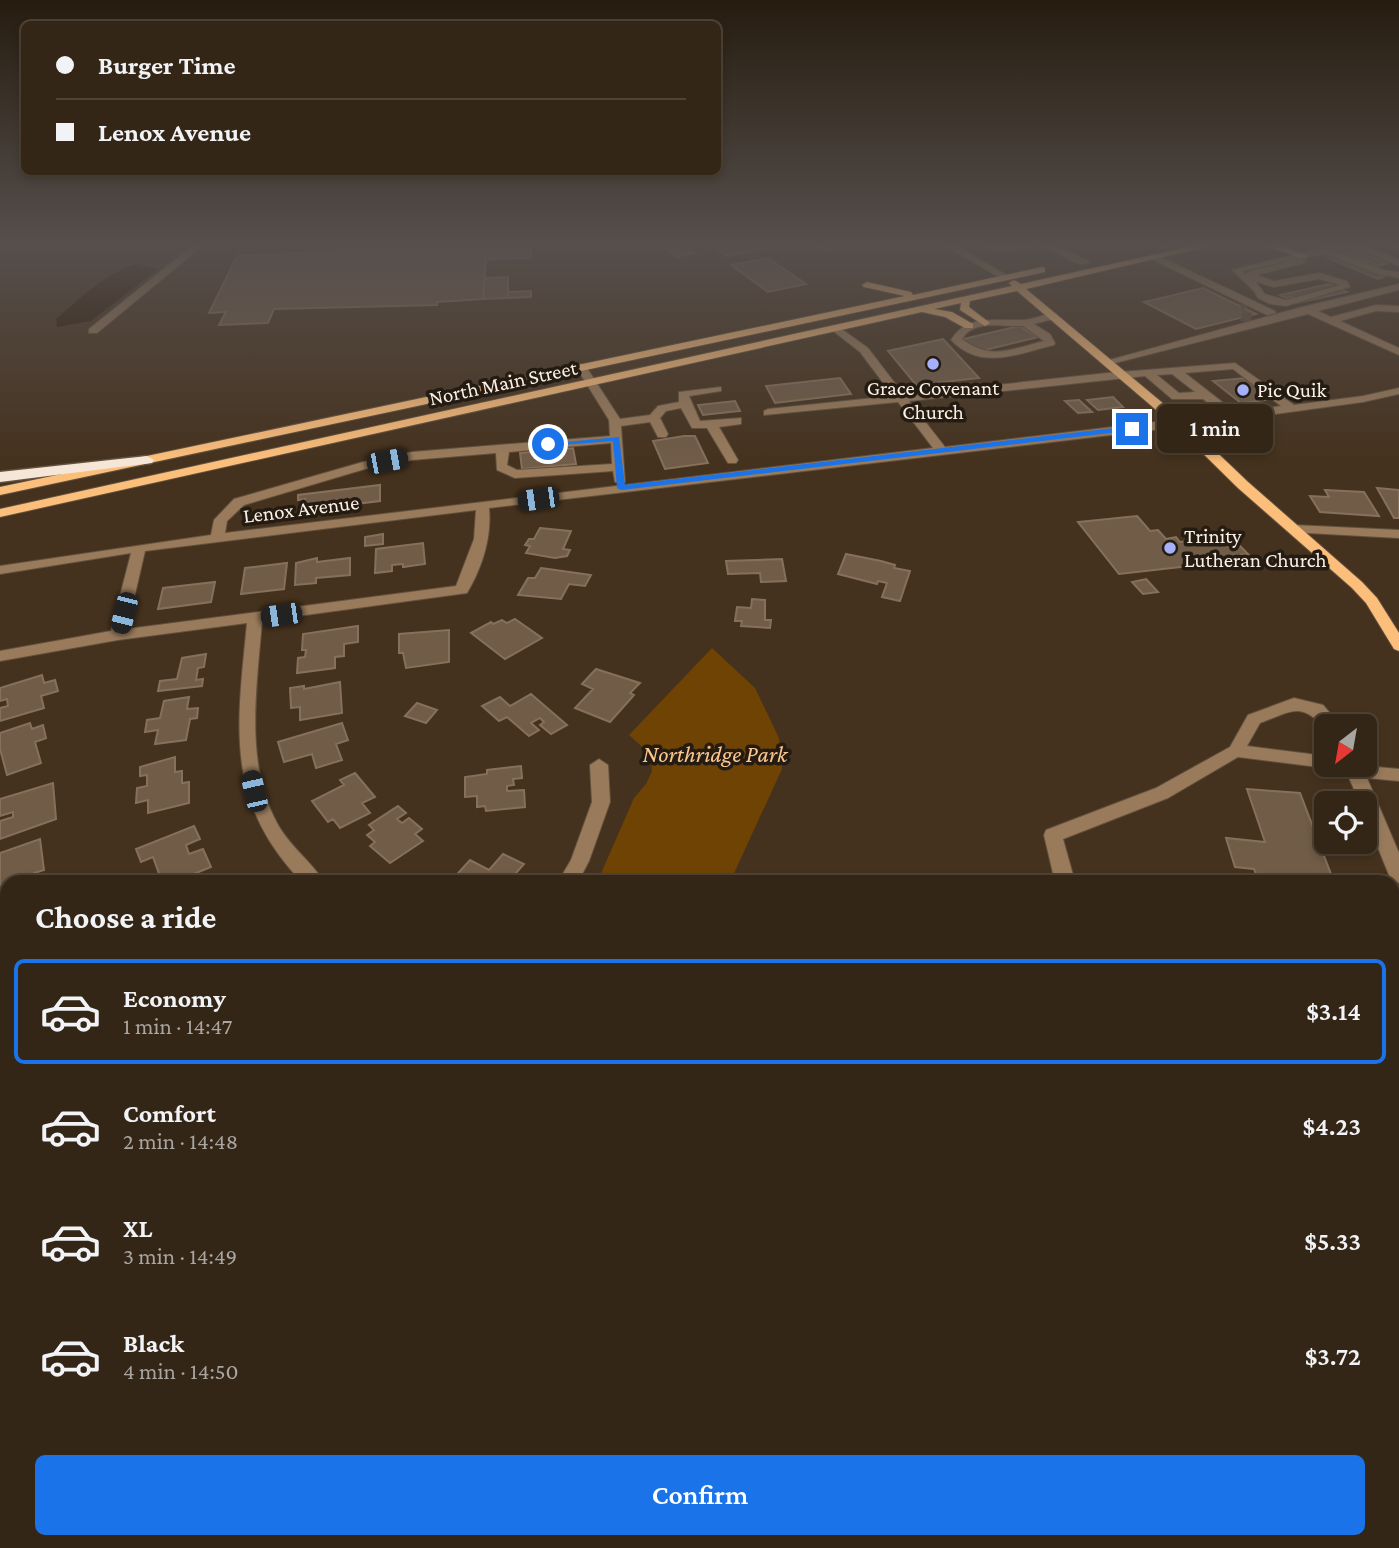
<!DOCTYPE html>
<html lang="en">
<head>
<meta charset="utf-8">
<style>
  body { margin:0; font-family:"Crimson Pro",serif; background:#3f3223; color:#f1f3f6; height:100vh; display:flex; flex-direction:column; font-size:26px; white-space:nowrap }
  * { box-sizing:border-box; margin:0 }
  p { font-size:23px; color:#a9a5a1 }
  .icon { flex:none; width:38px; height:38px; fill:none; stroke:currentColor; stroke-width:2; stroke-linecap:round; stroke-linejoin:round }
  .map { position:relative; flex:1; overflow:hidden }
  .side { position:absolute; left:0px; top:875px; width:1400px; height:674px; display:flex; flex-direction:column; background:#342616; border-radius:21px 21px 0 0; box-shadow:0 4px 10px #0003,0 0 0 2px #4e4335 }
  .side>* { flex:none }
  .hud { position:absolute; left:21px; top:21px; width:700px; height:154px; border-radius:10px; box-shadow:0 4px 10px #0003,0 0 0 2px #4e4335; display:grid; align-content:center; height:154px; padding:0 35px; background:#342616 }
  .needle { width:46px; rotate:211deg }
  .controls { position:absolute; left:1314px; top:714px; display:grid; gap:14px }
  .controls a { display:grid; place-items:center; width:63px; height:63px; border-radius:10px; background:#342616; box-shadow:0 4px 10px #0003,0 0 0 2px #4e4335; font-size:35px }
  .end { position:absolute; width:32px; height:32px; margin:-16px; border:9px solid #1a73e8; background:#fff; box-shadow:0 0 0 4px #fff }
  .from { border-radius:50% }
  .bubble { position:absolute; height:49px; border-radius:10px; background:#342616; box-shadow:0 4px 10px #0003,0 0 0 2px #4e4335; font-size:23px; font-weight:600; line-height:49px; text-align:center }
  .car { position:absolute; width:21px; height:42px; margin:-21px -10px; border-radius:9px; box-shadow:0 0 5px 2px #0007; background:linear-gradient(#222 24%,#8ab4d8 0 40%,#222 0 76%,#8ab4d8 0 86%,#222 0) }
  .hud b { display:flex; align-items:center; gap:24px; height:66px; font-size:26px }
  .hud b+b { border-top:2px solid #4e4335 }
  .hud i { width:18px; height:18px; background:#f1f3f6 }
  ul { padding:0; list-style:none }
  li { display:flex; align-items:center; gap:21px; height:105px; margin:0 14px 10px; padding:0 21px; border:4px solid transparent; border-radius:10px }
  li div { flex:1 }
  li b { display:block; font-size:26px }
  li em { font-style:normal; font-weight:600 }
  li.active { border-color:#1a73e8 }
  li>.icon { width:63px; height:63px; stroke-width:1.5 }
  h2 { padding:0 35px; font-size:32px; line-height:84px }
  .primary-button { display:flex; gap:14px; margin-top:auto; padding:14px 35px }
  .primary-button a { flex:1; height:80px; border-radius:10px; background:#1a73e8; color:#fff; font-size:28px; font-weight:600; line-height:80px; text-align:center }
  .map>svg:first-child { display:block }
  .green { fill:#6f4304 }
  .water { fill:#291400 }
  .building { fill:#705c47; stroke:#86705b; stroke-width:2 }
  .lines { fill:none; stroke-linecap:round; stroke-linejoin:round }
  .minor-tunnel { stroke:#614f3c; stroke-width:10; stroke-dasharray:10 5; stroke-linecap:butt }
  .minor-casing { stroke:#62513e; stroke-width:2 }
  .major-casing { stroke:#62513e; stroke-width:2 }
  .highway-casing { stroke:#62513e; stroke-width:3 }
  .minor { fill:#997b5c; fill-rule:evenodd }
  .major { fill:#fcbe7b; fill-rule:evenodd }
  .highway { fill:#f6e6d7; fill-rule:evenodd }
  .route { fill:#1a73e8 }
  .poi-dot { fill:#a6b1fc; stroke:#241c13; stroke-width:2.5 }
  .labels { text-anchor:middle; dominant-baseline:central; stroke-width:7; stroke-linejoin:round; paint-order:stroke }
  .far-street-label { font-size:21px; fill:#fdf1e5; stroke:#241c13 }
  .far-poi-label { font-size:21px; fill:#fdf1e5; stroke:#241c13; text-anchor:start }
  .park-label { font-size:24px; font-style:italic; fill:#fcc68d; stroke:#241c13 }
</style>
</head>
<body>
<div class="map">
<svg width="1399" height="1548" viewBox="0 0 1399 1548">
  <rect width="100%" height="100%" fill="#45321e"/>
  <path class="green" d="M712,648L755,688L779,738L782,769L730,882H612L599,878L634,798L646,784L652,771L650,754L629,735Z"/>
  <path class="water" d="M137,264L158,269L91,321L57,327L56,319C80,299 107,271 137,264Z"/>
  <path class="building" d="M343,243H466V246L531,243V258L486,259L483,299L437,302V305L274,309L268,323L219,325L226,312L209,313L237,256L341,251Z
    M659,243H682L696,253L676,257Z
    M751,243H760L768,249L727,256L717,249Z
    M813,243H859L831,250H823Z
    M1349,247L1366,255L1387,264L1378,266L1339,250Z
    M1333,256L1384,277L1378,279L1328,258Z
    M768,258L806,284L768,292L731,265Z
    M508,277V298L483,299L485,278Z
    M1329,284L1347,292L1297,303L1289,299L1293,297L1286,298L1280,295Z
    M1203,288L1256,314L1196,329L1144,302Z
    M531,291V297L508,298V292Z
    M1019,326L1038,337L977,352L959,340Z
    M943,339L979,378L916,385L888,351Z
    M840,378L851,394L775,403L766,386Z
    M1245,378L1274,399L1241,403L1213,381Z
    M1113,397L1123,407L1098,410L1087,400Z
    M1079,400L1092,412L1078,413L1065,401Z
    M735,401L740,411L703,415L698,405Z
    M684,436H695L708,463L665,469L653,441Z
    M573,448L576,464L522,469L520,453Z
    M380,485V501L305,510V499L298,500V495Z
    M1377,488L1399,490V518H1394Z
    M1325,490L1364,492L1379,516L1320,512L1310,496L1329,497Z
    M1137,516L1150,531L1158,530L1166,539L1176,537L1180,542L1230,536L1248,554L1194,560L1199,565L1119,574L1078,522Z
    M540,528L571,531L563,549L570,550L567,556L555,558L526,553L530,546L525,545L529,539H534Z
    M383,534V544L365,546V537Z
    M423,543L425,564L403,567V564L392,565V571L375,573L376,549Z
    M846,554L881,561L895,565L894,568L910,571L900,601L882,597L887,583L878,581L877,584L838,574Z
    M317,558V562L350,558V575L316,578V583L295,585L296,563Z
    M782,559L786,581L761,582L760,573L728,574L726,561Z
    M287,563L284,589L241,594L245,568Z
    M541,568L591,575L585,586L569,584L561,599L518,595L528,578H535Z
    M1146,579L1158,592L1143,594L1132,582Z
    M215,582L211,602L158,609L163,588Z
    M752,599L765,600V620H771L770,628L741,626L742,621H735L737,607L751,608Z
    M515,619L542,638L505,659L471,633L491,622L493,624L502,620L507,623Z
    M358,626V642L344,644V656L335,657V668L297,673L298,658L305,657L306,650H302L303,634Z
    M449,630V662L406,668L403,653H399V634Z
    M206,654L204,667L198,668L196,680L203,679L202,686L158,691L160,681L177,679L182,658Z
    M596,669L640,683L630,693L634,695L610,722L575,708L593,689L582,684Z
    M42,675L44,683L55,680L58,691L41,696L44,708L0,721V708L8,706L7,699L0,701V688Z
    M340,682L342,713L300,720V707L291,708L290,688L304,686V689Z
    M531,694L567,725L551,734L540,725L544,722L540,718L531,723L539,730L529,736L507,717L499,721L482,706L500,697L510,706Z
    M189,697L187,709L198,708L197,718L190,719L186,740L155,744L158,730L145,732L147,720L160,718L164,701Z
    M417,703L437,710L426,723L405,716Z
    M30,723L32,729L43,725L46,738L35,742L41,763L7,775L0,749V733Z
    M342,723L348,740L336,744L342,760L316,768L312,754L284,762L278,742Z
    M175,757V772L182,771V783L189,782V803L148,813V800L136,803L137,788L147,786V775L140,776V767Z
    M521,766L522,778L513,779L514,785L507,786V791L524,790L525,807L486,811L485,806L477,807V796L465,797V777L487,774V770Z
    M355,773L375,797L362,803L370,813L340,828L333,819L328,822L312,801L344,785L340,780Z
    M53,783L56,819L0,839V821L13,817V812L0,816V799Z
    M1247,789L1300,793L1334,882H1259L1254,869L1235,867L1226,838L1265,842Z
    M398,806L406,813L397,819L402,823L409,818L422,829L415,834L423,841L390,863L370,846L375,842L367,835L374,830L369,825Z
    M194,826L200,839L186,845L189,854L203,849L211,867L174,882H162L153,857L141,862L136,849Z
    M40,839L44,870L34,873L35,882H7V893L0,896V853Z
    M503,854L524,864L508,882H450L470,860L489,870Z
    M7,921V947L1,950L0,924Z
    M0,1273L7,1279V1308L0,1315Z
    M6,1369L7,1403L0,1411V1375Z"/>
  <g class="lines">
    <path class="minor-tunnel" d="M994,244L1000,243
      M1242,299L1248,310L1244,327"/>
    <g class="minor-casing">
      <path id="minor" d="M196,243H206L97,333H89V329Z
        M894,243H904V244L900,247Z
        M940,243H951L1010,277L1002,279Z
        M975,243L1002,246L1050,243L1090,262C1076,271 1054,246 1039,246C1016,247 996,259 975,243Z
        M1150,243H1161L1167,247L1162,250Z
        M1340,243L1369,247L1399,260V266C1380,260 1355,242 1336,251L1383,270L1399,272V278L1378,274L1327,254L1307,257L1304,263L1257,275L1274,281L1319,273L1347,281L1350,287L1286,306L1270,304L1258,298L1254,291L1232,270ZM1297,259L1247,272L1246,275L1243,271ZM1319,279L1340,285L1286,300L1265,294L1256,282L1274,287Z
        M1388,243H1399V249Z
        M1156,255L1275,311L1276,313L1267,315L1153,260L1151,258Z
        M1399,284V290L1318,311L1331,317L1376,305L1399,306V312L1376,311L1340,321L1399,348V355L1308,314L1107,365L1102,362L1302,307Z
        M1053,313L1057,314V318L1034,324L1050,334L1055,343L1054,345C1017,354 981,371 951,340C967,314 994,321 1021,320C1032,320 1042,315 1053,313ZM1023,326L1044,341C1010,349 992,361 962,339C974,319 1003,327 1023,326Z
        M836,325L868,348L904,395L1107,373L1235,363L1294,405L1363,396L1399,388V394L1363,402L1179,427L489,508C492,537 482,568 467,593L262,621C257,686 244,763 277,823C289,846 313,863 324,882H302C224,801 237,726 247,623L118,640L0,661V651L111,631L131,553L0,574V566L211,535L214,520L234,499L363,462L412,452L610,436L609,420L576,367L581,364L585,365L620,419L650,415L658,406L679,402V392L721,387V391L689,396L700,421L741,418V424L719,427L738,460L736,463H728L707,428H692L681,408L666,411L660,418L668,434L666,437H658L650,422L621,426L625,482H615L613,471L515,478L497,470L496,453L412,460L365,469L244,505L227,521L225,533L933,448L898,402L764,415V411L768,409L893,396L860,352L832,330V326ZM1233,369L1281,406L1235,412L1185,373ZM1172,374L1195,392L1179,393L1157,375ZM1145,376L1172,399H1203L1222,414L945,447L909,401ZM611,443L612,464L517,470L507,465L509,452ZM476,510L474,539L456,586L127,629L145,551Z
        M1294,525L1399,530V538L1289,532L1287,529Z
        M1294,698L1323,705L1341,726H1326V729C1300,701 1293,711 1260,723L1247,746L1326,756V765L1332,766L1326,768L1238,757L1168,798L1063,839L1075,882H1055L1044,835L1046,830L1156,788L1230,747L1248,715Z
        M599,759L608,765L610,802L589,861L578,882H558L571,860L592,802L590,765Z
        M1355,765L1399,769V781L1367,778L1399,853V883L1392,880L1389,875L1365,816V803H1360L1346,771L1349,767Z
        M1393,953L1399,954V972L1393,971Z
        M1393,1067L1399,1069V1089L1393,1087Z
        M0,1103L7,1106V1137L0,1134Z
        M327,1542H357L359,1548H329Z"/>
    </g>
    <g class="major-casing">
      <path id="major" d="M1207,243H1223L1026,289L1183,420L1248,482L1362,582L1377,598L1399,633V651L1394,649L1366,603L1352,588L1238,488L1175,426L1017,291L970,301L969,307L990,323L985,326L960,310L961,303L934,309L952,312L973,324V328H965L945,317L922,312L0,517V509L1012,286L1009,283L1014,280L1021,284Z
        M1260,243H1273L1308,256L1300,258Z
        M1042,267L1045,268V272L0,495V487L905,296L864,287L862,285L867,282L911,292L913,295Z"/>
    </g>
    <g class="highway-casing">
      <path id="highway" d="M147,456L154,460L152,463L0,482V472Z"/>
    </g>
    <use href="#minor" class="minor"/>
    <use href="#major" class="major"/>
    <use href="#highway" class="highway"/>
  </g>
  <linearGradient id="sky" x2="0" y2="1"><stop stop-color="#261c10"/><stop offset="0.53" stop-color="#564f4c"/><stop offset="1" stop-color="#564f4c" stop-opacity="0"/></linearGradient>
  <rect width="1399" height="460" fill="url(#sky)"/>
  <path class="route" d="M1132,426L1135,430L621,490L617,488L613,441L548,446L544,444L619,437L625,485Z"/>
  <g class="poi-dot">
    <circle cx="933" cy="364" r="7"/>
    <circle cx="1243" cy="390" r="7"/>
    <circle cx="1170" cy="548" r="7"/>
  </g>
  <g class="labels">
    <g class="far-street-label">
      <text transform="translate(503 383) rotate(-12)">North Main Street</text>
      <text transform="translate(301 509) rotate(-7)">Lenox Avenue</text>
    </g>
    <g class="far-poi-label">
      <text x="933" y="388" text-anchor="middle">Grace Covenant<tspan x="933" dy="24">Church</tspan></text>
      <text x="1257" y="390">Pic Quik</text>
      <text x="1184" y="536">Trinity<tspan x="1184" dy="24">Lutheran Church</tspan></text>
    </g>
    <g class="park-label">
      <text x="715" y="753">Northridge Park</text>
    </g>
  </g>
</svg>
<div class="controls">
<a><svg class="needle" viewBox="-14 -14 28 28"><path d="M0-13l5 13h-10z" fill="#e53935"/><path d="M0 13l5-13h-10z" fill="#a9a5a1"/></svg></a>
<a><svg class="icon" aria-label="locate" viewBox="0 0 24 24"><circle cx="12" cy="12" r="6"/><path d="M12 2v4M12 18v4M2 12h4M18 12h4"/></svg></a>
</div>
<i class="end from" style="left:548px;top:444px"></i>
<i class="end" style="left:1132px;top:429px"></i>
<div class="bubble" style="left:1157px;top:404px;width:116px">1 min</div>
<i class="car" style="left:387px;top:461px;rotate:79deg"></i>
<i class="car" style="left:538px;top:499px;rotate:262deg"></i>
<i class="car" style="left:124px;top:613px;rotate:194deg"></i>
<i class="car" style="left:281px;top:615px;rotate:262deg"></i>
<i class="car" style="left:254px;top:791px;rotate:347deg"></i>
<div class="hud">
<b><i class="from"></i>Burger Time</b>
<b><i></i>Lenox Avenue</b>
</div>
<section class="side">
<h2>Choose a ride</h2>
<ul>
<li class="active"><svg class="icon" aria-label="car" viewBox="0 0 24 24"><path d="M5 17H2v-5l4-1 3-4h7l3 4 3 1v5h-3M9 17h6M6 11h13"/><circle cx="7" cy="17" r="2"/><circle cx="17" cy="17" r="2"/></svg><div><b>Economy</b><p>1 min · 14:47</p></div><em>$3.14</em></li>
<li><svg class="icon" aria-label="car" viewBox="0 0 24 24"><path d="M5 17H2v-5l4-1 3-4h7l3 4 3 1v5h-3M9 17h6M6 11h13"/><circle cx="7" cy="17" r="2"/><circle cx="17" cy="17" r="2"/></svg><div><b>Comfort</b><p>2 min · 14:48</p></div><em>$4.23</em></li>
<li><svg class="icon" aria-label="car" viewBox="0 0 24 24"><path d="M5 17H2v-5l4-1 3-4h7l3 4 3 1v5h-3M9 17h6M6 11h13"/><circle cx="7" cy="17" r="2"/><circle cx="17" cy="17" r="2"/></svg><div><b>XL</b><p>3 min · 14:49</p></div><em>$5.33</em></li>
<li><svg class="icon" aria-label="car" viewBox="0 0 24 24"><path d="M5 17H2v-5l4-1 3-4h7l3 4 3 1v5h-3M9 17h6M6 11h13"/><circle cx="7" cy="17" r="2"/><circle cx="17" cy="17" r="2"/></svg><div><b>Black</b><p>4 min · 14:50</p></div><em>$3.72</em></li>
</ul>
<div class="primary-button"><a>Confirm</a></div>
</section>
</div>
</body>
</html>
